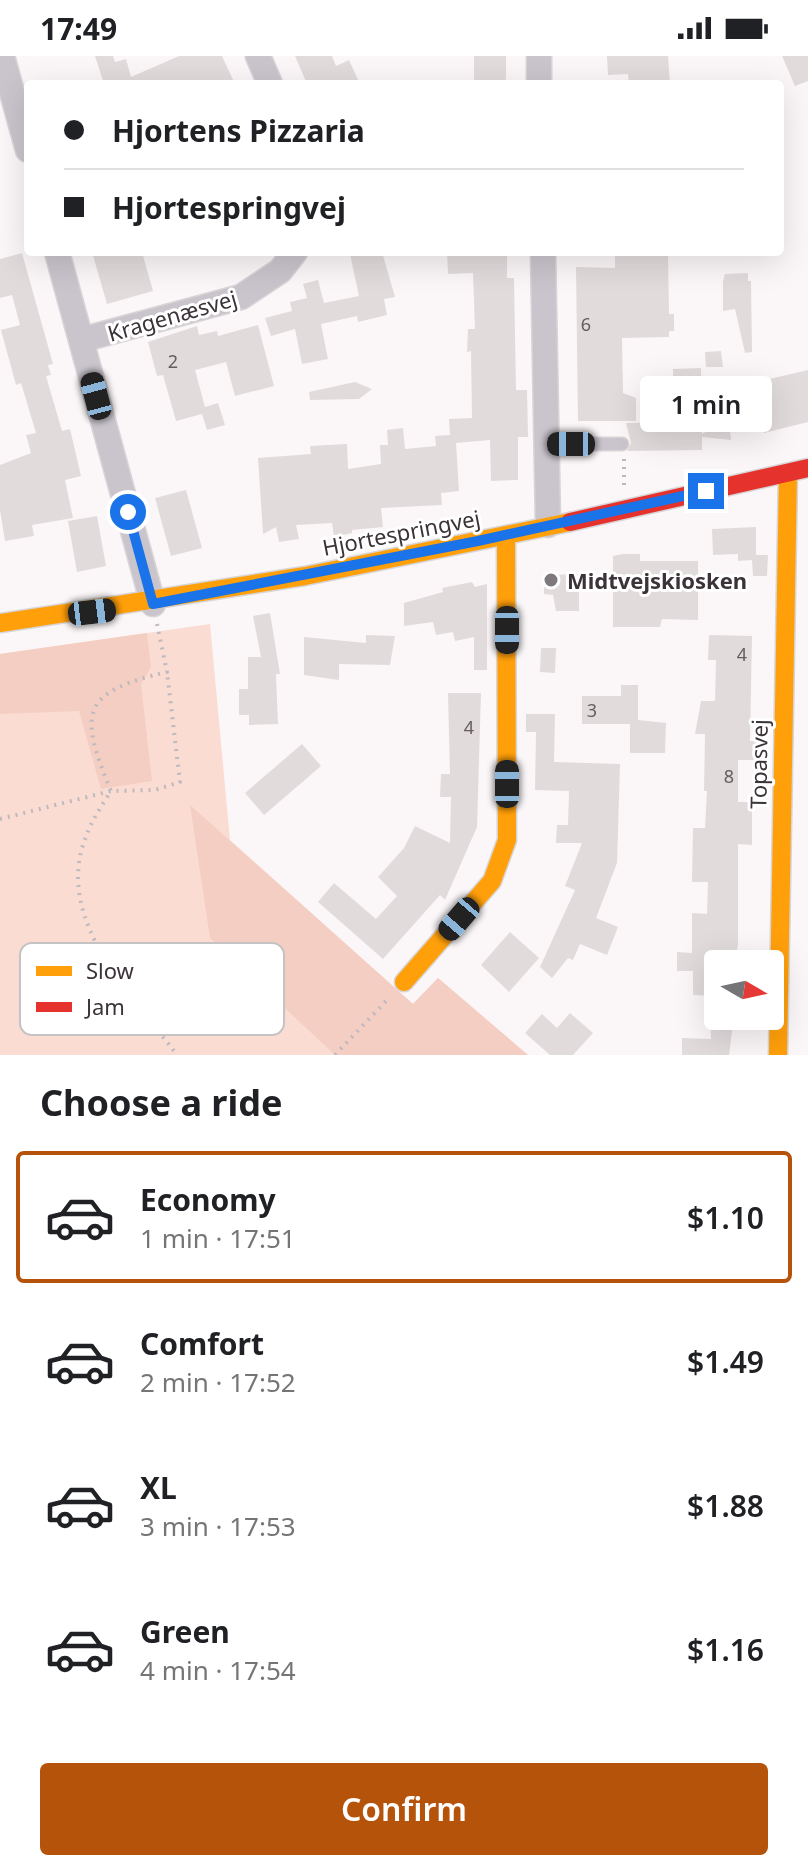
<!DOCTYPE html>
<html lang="en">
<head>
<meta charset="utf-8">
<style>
  body { margin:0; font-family:"Noto Sans",sans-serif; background:#f2f2f2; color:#202124; height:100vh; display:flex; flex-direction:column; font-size:30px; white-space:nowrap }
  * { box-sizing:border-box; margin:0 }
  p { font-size:26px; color:#757577 }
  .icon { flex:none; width:44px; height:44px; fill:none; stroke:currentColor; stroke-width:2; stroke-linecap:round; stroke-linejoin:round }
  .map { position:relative; height:999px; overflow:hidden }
  .panel { display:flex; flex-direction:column; background:#fff; flex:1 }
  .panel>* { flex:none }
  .banner { position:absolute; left:24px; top:24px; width:760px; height:176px; border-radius:8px; box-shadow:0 8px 32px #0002; display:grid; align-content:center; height:176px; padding:0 40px; background:#fff }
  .needle { width:52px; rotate:99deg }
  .tools { position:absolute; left:704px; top:894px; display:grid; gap:16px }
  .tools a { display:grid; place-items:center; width:80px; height:80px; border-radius:8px; background:#fff; box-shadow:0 8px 32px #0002; font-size:40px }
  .end { position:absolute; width:36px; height:36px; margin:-18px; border:10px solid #1a73e8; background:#fff; box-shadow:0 0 0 4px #fff }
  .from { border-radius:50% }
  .bubble { position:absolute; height:56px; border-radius:8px; background:#fff; box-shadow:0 8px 32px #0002; font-size:26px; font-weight:600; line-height:56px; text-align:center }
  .car { position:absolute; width:24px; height:48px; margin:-24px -12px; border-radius:10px; box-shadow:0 0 6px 2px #0007; background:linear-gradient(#222 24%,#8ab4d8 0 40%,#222 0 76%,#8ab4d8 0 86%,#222 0) }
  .banner b { display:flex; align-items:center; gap:28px; height:76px; font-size:30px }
  .banner b+b { border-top:2px solid #e0e0e0 }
  .banner i { width:20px; height:20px; background:#202124 }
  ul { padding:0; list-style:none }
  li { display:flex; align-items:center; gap:24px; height:132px; margin:0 16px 12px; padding:0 24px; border:4px solid transparent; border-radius:8px }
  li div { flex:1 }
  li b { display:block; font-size:30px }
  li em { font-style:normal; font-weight:600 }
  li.on { border-color:#b45309 }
  li>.icon { width:72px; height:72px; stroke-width:1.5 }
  h2 { padding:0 40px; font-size:36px; line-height:96px }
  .action { display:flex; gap:16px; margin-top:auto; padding:16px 40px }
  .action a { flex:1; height:92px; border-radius:8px; background:#b45309; color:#fff; font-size:32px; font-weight:600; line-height:92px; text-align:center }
  .status { display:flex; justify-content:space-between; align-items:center; height:56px; padding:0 40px; background:#fff; direction:ltr }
  .status svg { height:22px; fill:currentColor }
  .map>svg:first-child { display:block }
  .green { fill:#fadcd2 }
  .forest { fill:#f4cec2 }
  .building { fill:#e1dbdc }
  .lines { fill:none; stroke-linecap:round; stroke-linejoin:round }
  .lane-casing { stroke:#d8d5d6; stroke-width:15 }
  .street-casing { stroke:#d8d5d6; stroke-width:27 }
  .slow-casing { stroke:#d8d5d6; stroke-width:21 }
  .jam-casing { stroke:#d8d5d6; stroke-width:21 }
  .path { stroke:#bdb9be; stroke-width:4; stroke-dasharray:2 6; stroke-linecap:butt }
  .lane { stroke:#cac5cd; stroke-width:12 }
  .street { stroke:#cac5cd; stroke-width:24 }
  .slow { stroke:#ff9f0a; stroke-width:18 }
  .jam { stroke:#e5322d; stroke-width:18 }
  .route { stroke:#1a73e8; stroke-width:10 }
  .poi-dot { fill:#7e787c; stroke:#fff; stroke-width:3 }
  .labels { text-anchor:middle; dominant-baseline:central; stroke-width:6; stroke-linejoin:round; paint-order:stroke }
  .number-label { font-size:18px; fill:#645d61 }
  .street-label { font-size:22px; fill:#3b3338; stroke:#fff }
  .poi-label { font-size:22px; font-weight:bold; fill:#3b3338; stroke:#fff; text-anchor:start }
  .key { fill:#fff; stroke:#c4c2c3; stroke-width:2 }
  .key-label { font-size:22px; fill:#3b3338 }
</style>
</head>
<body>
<div class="status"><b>17:49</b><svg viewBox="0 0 49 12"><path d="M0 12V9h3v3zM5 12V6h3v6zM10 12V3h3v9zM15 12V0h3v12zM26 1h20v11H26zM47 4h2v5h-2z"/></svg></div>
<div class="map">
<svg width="808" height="999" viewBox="0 0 808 999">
  <rect width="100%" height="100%" fill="#fbf7f9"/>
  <path class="green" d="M210,568L230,784L413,948L438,922L528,999H0V598Z"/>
  <path class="forest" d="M147,577L151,611L141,628L152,725L101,733L79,655L0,658V598Z
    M190,749L413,948L438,922L528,999H335L210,882Z"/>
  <path class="building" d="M95,0H113L115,6L126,3L131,21L179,0H222L235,28H104Z
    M295,0H332L336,10L349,4L360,28H307Z
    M474,0H506V23L502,28H474Z
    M607,0H668L670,28H629L628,18L608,19Z
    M782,0H808V25L795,30Z
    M92,196H142L153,235L107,248Z
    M382,196L395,241L384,243L387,259L358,266L357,260L321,268L328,303L302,308L295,273L271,280L265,262L292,255L290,246L307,242L303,228L318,224L324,247L359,240L350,198Z
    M447,196H507V222H514L516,334H527L528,381H518V424L491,425L490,384L456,387L459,435L441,437L442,449L381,452L383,471L352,474V477L334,481L332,467L296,469L299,483L279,486L276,471L263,478L258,402L311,398L310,390L347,388L348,413L381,408L380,389H388L387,374L403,372L405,393L436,390L435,380L450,379L449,363L472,362L471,295L467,296L468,273H475L473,217L448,218Z
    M22,197L53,308L48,309L51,319L46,320L62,375L70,373L81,420L65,424L73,462L32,469L34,480L5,485L0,454V409L31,397L26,379L36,377L21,327L16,329L1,274L20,269L12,239L0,242V203Z
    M668,198L669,258H674V275H669V281L622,282L623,337L636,342V365H578L576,211L615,212V199Z
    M748,217V225H751L752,296L745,297L735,253L723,255V225L725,218Z
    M258,269L274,330L235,340L226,306L195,314L205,351L218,347L225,369L207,374L202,358L176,365L163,319L157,320L148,286L197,270L199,279L217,275L218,280Z
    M721,295L723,311H706L705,296Z
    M701,312L702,378L729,363L731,384L702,381V394L627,395L631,387L626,367L674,366L673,313Z
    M808,314V366L764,377L758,354L767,352L761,325Z
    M355,326L372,333L359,343L310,344L309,336Z
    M186,434L202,492L171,500L155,442Z
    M97,460L106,510L77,516L68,465Z
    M756,471V499H768L767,520H753L752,504L738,505V498L713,499L712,473Z
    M623,498H640V505H698V564L662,563L660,571H613V500Z
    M579,518V555H556L553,539L544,538V519Z
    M472,526L475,531L487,528V614H474V581L455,585L453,576L436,579L433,566L404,570V547L443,536L442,532Z
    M270,557L280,618H276L278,668L249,669V659H239V633H248V601H261L253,560Z
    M366,579L395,580L390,609L339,608V624L304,619V581L366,587Z
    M709,579L752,580L750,685H764V704H738V746H752V789L738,788V888L736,899L718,898V940L693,939V915H677V896L692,897V857L707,858L708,826H692L693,772H705L707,735H704L705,678H695L701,645H715L716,604H708Z
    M541,592H556L555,617L540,616Z
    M621,629H638V664L666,667L665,697H630V668H582V640H621Z
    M448,637H481L477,771L445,844L440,839L383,903L318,846L334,827L376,863L397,840L378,821L404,792L415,770L450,787L451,741H440L441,718H450Z
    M526,658H555L554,706L620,708L617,807L596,862L618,871L607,899L580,888L573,904L568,902L552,922L540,911L575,834L565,830L582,787H556L557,769H568L569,735L535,734L536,676H526Z
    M302,688L321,710L264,759L245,737Z
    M510,876L539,902L509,936L481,909Z
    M570,957L593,977L573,999H550L525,977L542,958L557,972Z
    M710,960H734L729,999H682V982L711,983Z"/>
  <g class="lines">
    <g class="lane-casing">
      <path id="lane" d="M546,388H622"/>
    </g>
    <g class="street-casing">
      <path id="street" d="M2,0L28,94
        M258,0L270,28
        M539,0V28
        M57,196L153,548
        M543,196L548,469
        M81,284L241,241L280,215L295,196"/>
    </g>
    <g class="slow-casing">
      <path id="slow" d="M0,567L305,520L570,466
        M404,926L492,825L507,784L506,479
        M778,999L788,417"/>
    </g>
    <g class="jam-casing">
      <path id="jam" d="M570,466L808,412"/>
    </g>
    <path class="path" d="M624,403V430
      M157,568L167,616C81,636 78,656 111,735C100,752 89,769 83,789C58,868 134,942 177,999
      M0,763L111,735L155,734L180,726L167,616
      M335,999L386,945"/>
    <use href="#lane" class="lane"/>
    <use href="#street" class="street"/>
    <use href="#slow" class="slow"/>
    <use href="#jam" class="jam"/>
  </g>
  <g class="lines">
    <path class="route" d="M128,456L153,548L478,485L706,435"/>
  </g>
  <circle class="poi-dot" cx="551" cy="524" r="8"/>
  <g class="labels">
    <g class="number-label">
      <text x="586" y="268">6</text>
      <text x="173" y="305">2</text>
      <text x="742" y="598">4</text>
      <text x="592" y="654">3</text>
      <text x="469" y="671">4</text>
      <text x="729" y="720">8</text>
    </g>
    <g class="street-label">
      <text transform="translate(172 259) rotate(-16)">Kragenæsvej</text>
      <text transform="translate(401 476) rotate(-11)">Hjortespringvej</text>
      <text transform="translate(758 708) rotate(-89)">Topasvej</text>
    </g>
    <g class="poi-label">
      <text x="567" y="524">Midtvejskiosken</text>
    </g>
  </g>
  <rect x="20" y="887" width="264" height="92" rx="12" class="key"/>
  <rect x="36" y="910" width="36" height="10" fill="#ff9f0a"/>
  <rect x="36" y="946" width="36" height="10" fill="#e5322d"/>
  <g class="key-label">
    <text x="86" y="923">Slow</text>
    <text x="86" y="959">Jam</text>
  </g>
</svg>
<div class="tools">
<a><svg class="needle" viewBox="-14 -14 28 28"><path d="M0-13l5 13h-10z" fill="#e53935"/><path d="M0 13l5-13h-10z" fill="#757577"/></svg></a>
</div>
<i class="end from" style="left:128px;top:456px"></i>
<i class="end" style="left:706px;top:435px"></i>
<div class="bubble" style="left:640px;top:320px;width:132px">1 min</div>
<i class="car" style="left:96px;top:340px;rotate:345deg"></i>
<i class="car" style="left:571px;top:388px;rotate:270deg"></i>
<i class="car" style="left:92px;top:556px;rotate:83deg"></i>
<i class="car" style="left:507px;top:574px;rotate:180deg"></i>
<i class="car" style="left:507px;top:728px;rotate:0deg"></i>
<i class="car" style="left:459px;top:863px;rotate:221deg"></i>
<div class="banner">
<b><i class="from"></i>Hjortens Pizzaria</b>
<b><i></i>Hjortespringvej</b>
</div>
</div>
<section class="panel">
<h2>Choose a ride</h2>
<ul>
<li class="on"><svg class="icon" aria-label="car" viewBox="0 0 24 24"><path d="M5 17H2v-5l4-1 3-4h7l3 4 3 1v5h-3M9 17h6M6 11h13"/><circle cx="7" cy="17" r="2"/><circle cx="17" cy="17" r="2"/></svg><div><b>Economy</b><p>1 min · 17:51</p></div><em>$1.10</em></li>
<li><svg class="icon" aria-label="car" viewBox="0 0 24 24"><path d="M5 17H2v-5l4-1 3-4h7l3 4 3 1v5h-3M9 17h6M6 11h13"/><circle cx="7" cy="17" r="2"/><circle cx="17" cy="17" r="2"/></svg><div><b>Comfort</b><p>2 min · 17:52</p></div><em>$1.49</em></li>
<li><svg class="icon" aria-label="car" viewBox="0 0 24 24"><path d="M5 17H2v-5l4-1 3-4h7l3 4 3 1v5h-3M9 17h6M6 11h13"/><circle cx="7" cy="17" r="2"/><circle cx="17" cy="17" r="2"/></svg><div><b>XL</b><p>3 min · 17:53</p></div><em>$1.88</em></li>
<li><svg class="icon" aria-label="car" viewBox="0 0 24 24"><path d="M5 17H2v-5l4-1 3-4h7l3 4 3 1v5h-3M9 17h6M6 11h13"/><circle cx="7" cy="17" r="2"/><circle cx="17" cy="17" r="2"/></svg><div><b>Green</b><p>4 min · 17:54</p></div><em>$1.16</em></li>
</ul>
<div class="action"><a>Confirm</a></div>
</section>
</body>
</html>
